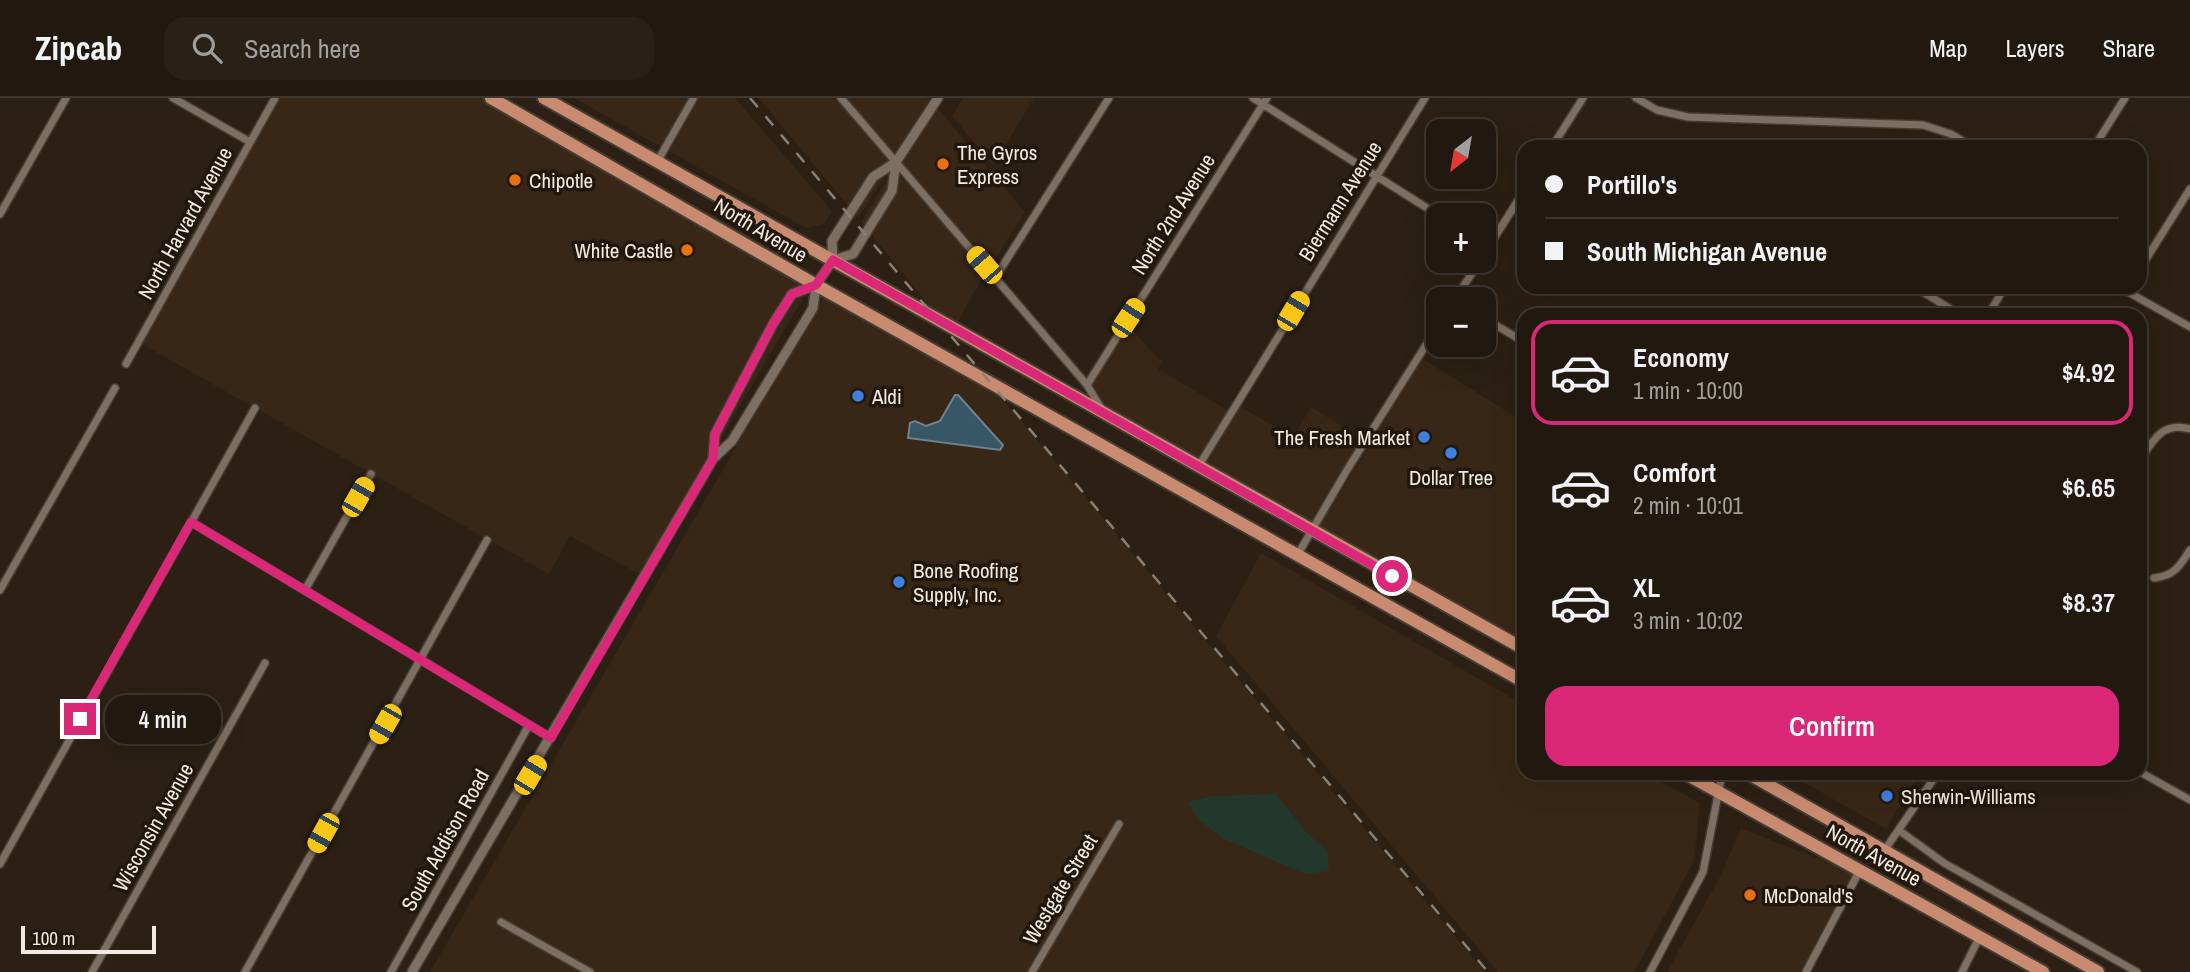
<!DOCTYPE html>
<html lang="en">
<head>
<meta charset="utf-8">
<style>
  body { margin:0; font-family:"Archivo Narrow",sans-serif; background:#292118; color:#f1f3f6; height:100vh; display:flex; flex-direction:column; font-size:26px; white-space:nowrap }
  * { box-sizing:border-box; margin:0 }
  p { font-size:23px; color:#a2a09e }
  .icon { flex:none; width:38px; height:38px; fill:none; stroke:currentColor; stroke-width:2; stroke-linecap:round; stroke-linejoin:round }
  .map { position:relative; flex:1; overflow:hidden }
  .panel { position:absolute; left:1517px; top:210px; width:630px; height:472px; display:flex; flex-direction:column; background:#21180f; border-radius:21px; box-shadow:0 7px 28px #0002,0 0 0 2px #3e372f }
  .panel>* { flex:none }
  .guide { position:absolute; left:1517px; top:42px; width:630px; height:154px; border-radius:21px; box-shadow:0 7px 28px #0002,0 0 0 2px #3e372f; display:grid; align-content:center; height:154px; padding:0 28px; background:#21180f }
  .needle { width:46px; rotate:211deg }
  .fabs { position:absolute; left:1426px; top:21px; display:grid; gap:14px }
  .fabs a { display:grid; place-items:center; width:70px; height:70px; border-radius:14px; background:#21180f; box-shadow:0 7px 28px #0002,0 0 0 2px #3e372f; font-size:35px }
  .scale { position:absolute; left:21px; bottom:18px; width:135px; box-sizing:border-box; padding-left:7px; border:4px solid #f3ebe3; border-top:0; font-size:19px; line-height:24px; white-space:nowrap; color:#f3ebe3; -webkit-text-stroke:5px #22170b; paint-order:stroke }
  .end { position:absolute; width:32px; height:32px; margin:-16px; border:9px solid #db2777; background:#fff; box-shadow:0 0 0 4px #fff }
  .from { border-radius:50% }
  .bubble { position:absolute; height:49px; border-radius:21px; background:#21180f; box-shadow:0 7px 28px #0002,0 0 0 2px #3e372f; font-size:23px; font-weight:600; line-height:49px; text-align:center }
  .car { position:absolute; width:21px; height:42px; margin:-21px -10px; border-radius:9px; box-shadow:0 0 5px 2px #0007; background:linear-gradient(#f5c518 24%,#345 0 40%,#f5c518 0 76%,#345 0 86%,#f5c518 0) }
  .guide b { display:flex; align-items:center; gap:24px; height:66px; font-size:26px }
  .guide b+b { border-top:2px solid #3e372f }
  .guide i { width:18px; height:18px; background:#f1f3f6 }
  ul { padding:12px 0 0; list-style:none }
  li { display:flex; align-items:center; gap:21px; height:105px; margin:0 14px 10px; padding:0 14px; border:4px solid transparent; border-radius:21px }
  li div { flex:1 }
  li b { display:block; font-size:26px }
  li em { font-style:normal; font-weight:600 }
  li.on { border-color:#db2777 }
  li>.icon { width:63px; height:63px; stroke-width:1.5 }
  .button { display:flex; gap:14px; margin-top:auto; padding:14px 28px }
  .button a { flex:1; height:80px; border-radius:21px; background:#db2777; color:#fff; font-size:28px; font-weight:600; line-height:80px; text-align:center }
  header { display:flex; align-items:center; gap:42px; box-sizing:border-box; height:98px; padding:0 35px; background:#21180f; border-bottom:2px solid #3e372f }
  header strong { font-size:33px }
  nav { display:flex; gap:38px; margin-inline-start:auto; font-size:24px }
  .search { width:490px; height:63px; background:#292118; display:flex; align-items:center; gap:18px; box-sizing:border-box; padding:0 24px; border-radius:21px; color:#a2a09e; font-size:26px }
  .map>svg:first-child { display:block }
  .built { fill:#382716 }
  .green { fill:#22382d }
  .water { fill:#375767; stroke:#6f838c; stroke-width:2 }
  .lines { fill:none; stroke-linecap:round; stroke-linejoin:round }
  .minor-casing { stroke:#453c34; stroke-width:10 }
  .tertiary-casing { stroke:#453c34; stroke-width:12 }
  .primary-casing { stroke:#453c34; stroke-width:16 }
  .minor { stroke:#7d6f61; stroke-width:7 }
  .tertiary { stroke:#7d6f61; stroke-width:9 }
  .primary { stroke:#c98b6f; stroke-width:12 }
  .rail { stroke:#8a8075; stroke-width:2.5; stroke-dasharray:12 12; stroke-linecap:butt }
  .route { stroke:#db2777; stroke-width:9 }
  .food-dot { fill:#e8710a; stroke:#22170b; stroke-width:2.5 }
  .shop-dot { fill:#3f7fe0; stroke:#22170b; stroke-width:2.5 }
  .labels { text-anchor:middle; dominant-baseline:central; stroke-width:7; stroke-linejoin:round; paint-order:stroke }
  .poi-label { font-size:21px; fill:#f3ebe3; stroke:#22170b; text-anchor:start }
  .street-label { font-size:21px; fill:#f3ebe3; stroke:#22170b }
</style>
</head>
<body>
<header>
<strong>Zipcab</strong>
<div class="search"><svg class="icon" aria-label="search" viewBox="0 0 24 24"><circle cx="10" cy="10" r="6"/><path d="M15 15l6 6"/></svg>Search here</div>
<nav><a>Map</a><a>Layers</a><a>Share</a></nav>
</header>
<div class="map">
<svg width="2190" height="874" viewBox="0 0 2190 874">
  <rect width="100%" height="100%" fill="#2c2014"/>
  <path class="built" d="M280,0H479L809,190L641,477L570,438L549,476L142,246Z
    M574,0H735L832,113L824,126L806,130Z
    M759,0H928L932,4L858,120Z
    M963,0H1034L993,67L952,18Z
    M935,7L1025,114L992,166L899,65Z
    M896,68L986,173L954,230L942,223L861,124Z
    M827,193L990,286L1485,874H430Z
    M1123,223L1162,264L1158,271L1234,316L1239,308L1293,339L1311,309L1363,341L1312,429L1105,312L1087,284Z
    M1423,261L1524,324V547L1317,432Z
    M1261,455L1524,607V676H1646L1700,705L1694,763L1634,874H1498L1216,538Z
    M1789,676H1918L1919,677L1886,731Z
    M1741,730L1862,778L1810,874H1667L1721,777Z"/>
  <path class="green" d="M1276,696L1306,734L1327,753L1329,773L1305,776L1224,741L1198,721L1188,704L1213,698Z"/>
  <path class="water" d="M955,297H958L1003,347L1000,352L908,340L910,325L915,323L926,328L940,323Z"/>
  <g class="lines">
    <g class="minor-casing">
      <path id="minor" d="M173,0L250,44
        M841,0L1087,287L1101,310
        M1253,0L1438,117
        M1636,0L1657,12L1688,19L1923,27L1951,36L1973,49
        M1552,49L1583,0
        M2094,49L2125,0
        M657,64L693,1
        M0,116L66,0
        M1484,156L1524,93
        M2140,171L2190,91
        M995,180L1109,0
        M1915,189L1960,217
        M2119,189L2190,229
        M1455,201L1480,163
        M1988,217L2005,189
        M1484,220L1524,244
        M126,266L275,0
        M1087,287L1267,0
        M2140,362C2153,342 2163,323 2190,331
        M1198,369L1425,0
        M191,424L551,640
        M1298,456L1347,372L1438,228
        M2154,480C2174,478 2180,468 2190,452
        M0,492L115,290
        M305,492L371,376
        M2140,674L2190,702
        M1900,733L1944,765L2137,874
        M1884,753L1937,676
        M0,766L255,310
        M501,824L590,874
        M92,874L265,565
        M245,874L487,442
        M391,874L529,627
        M1032,874L1119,726
        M1650,874L1703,774L1722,676
        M1806,874L1860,772
        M1962,874L1980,838"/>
    </g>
    <g class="tertiary-casing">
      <path id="tertiary" d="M833,162L853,156L892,93L896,64
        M713,361L715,336L773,226L792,196L816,187
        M412,874L713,361L732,343L813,210L816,187L833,162L832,143L873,79L896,64L938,0"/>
    </g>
    <g class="primary-casing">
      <path id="primary" d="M491,0L816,187L1524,584
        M544,0L1524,551
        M1686,676L2043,874
        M1749,676L2098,874"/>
    </g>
    <use href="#minor" class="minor"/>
    <use href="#tertiary" class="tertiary"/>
    <use href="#primary" class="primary"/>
    <path class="rail" d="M750,0L1488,874"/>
  </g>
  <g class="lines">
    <path class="route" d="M80,621L191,424L551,640L713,361L715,336L773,226L792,196L816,187L833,162L1392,478"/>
  </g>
  <g class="food-dot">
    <circle cx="943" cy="66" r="7"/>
    <circle cx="515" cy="82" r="7"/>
    <circle cx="687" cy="152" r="7"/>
    <circle cx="1750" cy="797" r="7"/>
  </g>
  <g class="shop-dot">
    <circle cx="858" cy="298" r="7"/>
    <circle cx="1424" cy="339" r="7"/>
    <circle cx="1451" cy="355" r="7"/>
    <circle cx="899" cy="484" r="7"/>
    <circle cx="1887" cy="698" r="7"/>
  </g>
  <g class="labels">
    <g class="poi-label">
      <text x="957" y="54">The Gyros<tspan x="957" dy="24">Express</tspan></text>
      <text x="529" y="82">Chipotle</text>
      <text x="673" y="152" text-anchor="end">White Castle</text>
      <text x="872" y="298">Aldi</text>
      <text x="1410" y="339" text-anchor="end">The Fresh Market</text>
      <text x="1451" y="379" text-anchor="middle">Dollar Tree</text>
      <text x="913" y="472">Bone Roofing<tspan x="913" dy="24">Supply, Inc.</tspan></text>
      <text x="1901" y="698">Sherwin-Williams</text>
      <text x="1764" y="797">McDonald's</text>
    </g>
    <g class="street-label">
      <text transform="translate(1340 103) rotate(-58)">Biermann Avenue</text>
      <text transform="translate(1173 116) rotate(-58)">North 2nd Avenue</text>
      <text transform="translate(185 125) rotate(-61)">North Harvard Avenue</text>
      <text transform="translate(761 132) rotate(31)">North Avenue</text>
      <text transform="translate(153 729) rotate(-61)">Wisconsin Avenue</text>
      <text transform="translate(445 742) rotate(-61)">South Addison Road</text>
      <text transform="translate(1874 757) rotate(29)">North Avenue</text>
      <text transform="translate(1060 791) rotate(-59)">Westgate Street</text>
    </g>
  </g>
</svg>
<div class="fabs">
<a><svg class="needle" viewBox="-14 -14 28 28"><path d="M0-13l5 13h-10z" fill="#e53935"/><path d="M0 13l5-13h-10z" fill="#a2a09e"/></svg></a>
<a>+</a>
<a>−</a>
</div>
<div class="scale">100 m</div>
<i class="end from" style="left:1392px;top:478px"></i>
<i class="end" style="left:80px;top:621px"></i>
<div class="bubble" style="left:105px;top:597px;width:116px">4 min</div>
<i class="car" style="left:984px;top:167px;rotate:319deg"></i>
<i class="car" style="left:1293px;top:213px;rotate:31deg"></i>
<i class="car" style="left:1128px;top:220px;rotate:33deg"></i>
<i class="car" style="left:358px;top:399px;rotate:30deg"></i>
<i class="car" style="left:385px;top:626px;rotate:210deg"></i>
<i class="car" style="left:530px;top:677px;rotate:31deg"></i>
<i class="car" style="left:323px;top:735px;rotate:209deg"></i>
<div class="guide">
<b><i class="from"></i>Portillo's</b>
<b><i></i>South Michigan Avenue</b>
</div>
<section class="panel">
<ul>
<li class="on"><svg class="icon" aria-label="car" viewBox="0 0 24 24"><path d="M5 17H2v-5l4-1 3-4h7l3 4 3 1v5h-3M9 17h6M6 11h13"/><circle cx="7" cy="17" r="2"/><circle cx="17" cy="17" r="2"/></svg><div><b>Economy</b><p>1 min · 10:00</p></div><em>$4.92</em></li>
<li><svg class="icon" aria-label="car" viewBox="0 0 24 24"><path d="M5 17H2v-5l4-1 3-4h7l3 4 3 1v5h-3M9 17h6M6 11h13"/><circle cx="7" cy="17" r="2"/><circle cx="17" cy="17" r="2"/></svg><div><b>Comfort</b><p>2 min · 10:01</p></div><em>$6.65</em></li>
<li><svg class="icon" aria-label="car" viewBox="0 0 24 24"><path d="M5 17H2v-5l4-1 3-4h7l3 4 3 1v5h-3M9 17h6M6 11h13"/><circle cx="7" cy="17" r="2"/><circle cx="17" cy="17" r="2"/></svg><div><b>XL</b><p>3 min · 10:02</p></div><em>$8.37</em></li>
</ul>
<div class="button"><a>Confirm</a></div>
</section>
</div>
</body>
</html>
